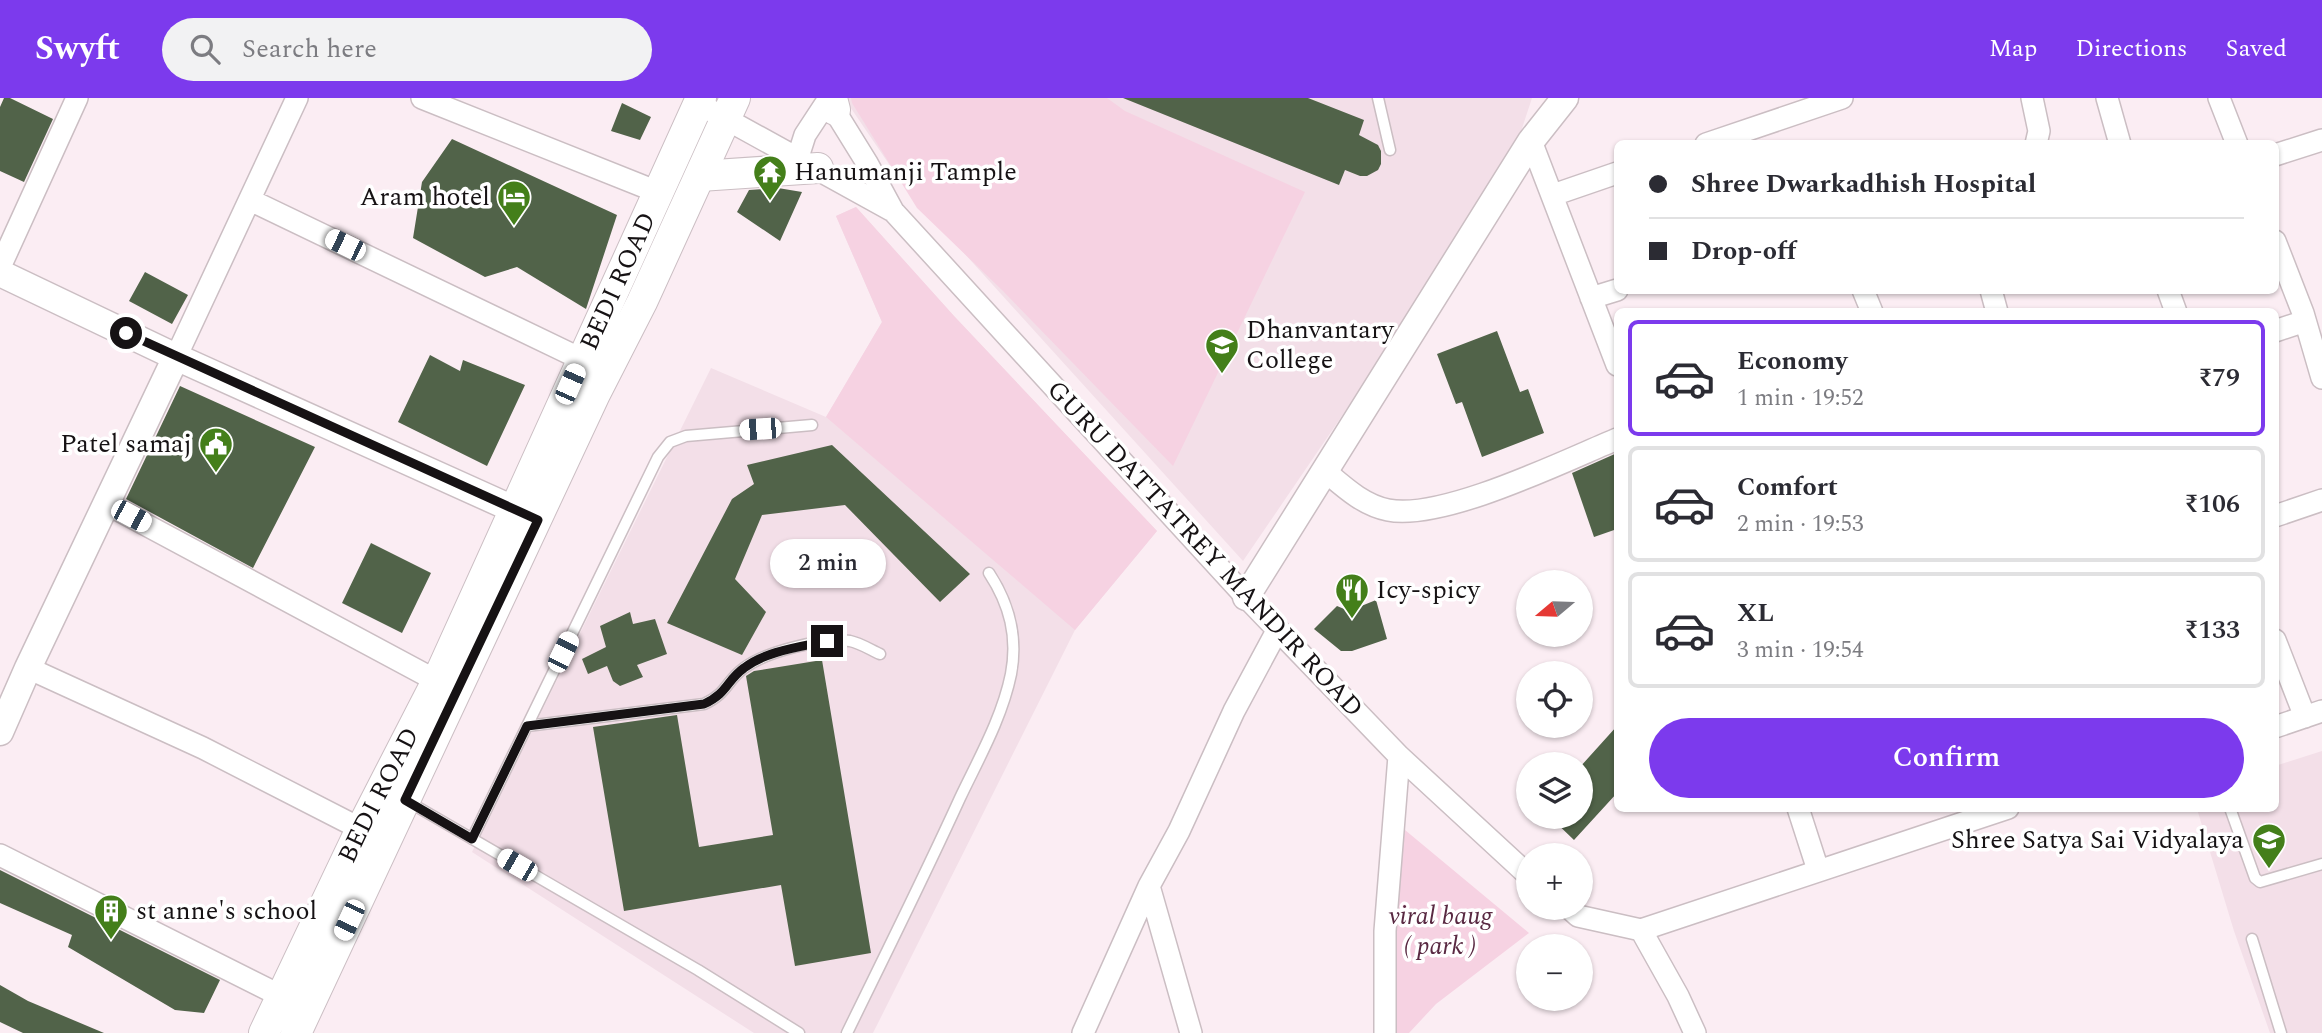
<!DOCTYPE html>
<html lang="en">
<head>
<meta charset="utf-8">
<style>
  body { margin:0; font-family:Spectral,serif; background:#f2f2f3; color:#2b2b33; height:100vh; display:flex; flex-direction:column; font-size:26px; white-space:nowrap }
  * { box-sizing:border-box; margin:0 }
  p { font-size:23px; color:#7c7c81 }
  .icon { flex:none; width:38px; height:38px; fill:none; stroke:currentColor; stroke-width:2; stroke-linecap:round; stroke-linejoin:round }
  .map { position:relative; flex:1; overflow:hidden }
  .drawer { position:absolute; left:1614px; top:210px; width:665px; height:504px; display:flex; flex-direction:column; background:#fff; border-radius:10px; box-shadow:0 2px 5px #0004 }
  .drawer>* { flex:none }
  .guide { position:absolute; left:1614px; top:42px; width:665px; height:154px; border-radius:10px; box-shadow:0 2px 5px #0004; display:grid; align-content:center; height:154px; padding:0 35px; background:#fff }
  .needle { width:46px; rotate:251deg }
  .buttons { position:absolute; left:1516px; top:472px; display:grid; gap:14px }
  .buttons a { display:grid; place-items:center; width:77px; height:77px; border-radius:50%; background:#fff; box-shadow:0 2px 5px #0004; font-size:35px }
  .end { position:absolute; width:32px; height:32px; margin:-16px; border:9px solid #161214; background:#fff; box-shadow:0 0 0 4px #fff }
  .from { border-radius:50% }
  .bubble { position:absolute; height:49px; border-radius:24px; background:#fff; box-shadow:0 2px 5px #0004; font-size:23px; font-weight:600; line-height:49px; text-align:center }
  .car { position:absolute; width:21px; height:42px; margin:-21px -10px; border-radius:9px; box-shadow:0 0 5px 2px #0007; background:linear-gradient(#fff 24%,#345 0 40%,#fff 0 76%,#345 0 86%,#fff 0) }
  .guide b { display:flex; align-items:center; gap:24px; height:66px; font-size:26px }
  .guide b+b { border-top:2px solid #e1e1e2 }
  .guide i { width:18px; height:18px; background:#2b2b33 }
  ul { padding:12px 0 0; list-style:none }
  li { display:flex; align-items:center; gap:21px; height:116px; margin:0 14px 10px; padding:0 21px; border:4px solid #e1e1e2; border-radius:10px }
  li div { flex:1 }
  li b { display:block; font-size:26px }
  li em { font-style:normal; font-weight:600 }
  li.on { border-color:#7c3aed }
  li>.icon { width:63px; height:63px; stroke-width:1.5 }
  .action { display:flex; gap:14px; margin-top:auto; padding:14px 35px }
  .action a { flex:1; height:80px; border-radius:42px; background:#7c3aed; color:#fff; font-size:28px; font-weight:600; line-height:80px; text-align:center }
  header { display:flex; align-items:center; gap:42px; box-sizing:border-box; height:98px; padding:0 35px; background:#7c3aed; color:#fff }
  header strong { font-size:33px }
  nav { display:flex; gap:38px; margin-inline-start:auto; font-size:24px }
  .search { width:490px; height:63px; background:#f2f2f3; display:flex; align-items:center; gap:18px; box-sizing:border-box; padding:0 24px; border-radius:38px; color:#7c7c81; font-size:26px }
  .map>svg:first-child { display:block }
  .built { fill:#f3dfe8 }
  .green { fill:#f6d2e2 }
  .building { fill:#516349 }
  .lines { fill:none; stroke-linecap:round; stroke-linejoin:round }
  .service-casing { stroke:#cbbec3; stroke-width:13 }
  .minor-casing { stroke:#cbbec3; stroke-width:24 }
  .tertiary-casing { stroke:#cbbec3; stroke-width:29 }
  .secondary-casing { stroke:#cbbec3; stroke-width:32 }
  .service { stroke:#fff; stroke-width:10 }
  .minor { stroke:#fff; stroke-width:21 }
  .tertiary { stroke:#fff; stroke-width:26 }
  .secondary { stroke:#fff; stroke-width:30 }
  .route { stroke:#161214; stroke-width:9 }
  .labels { text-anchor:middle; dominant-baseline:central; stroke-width:7; stroke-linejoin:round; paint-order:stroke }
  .poi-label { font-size:26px; fill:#161214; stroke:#fff; text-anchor:start }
  .street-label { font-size:26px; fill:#161214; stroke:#fff }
  .park-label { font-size:26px; font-style:italic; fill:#592942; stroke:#fff }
</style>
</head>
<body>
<header>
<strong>Swyft</strong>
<div class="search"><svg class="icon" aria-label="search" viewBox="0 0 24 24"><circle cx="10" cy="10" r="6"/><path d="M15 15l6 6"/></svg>Search here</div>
<nav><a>Map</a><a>Directions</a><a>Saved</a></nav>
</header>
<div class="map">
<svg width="2322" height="935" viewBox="0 0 2322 935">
  <rect width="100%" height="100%" fill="#fbedf3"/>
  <path class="built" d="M844,0H1532L1507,76L1243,463L906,91Z
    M856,109L954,218L1157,433L1075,532L873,935H754L472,754L711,270L826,319L882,224L836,118Z
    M2322,653V935H2270L2234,833L2197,711L2275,710V668Z"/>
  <path class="green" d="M851,0H1107L1125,13L1305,94L1173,368L1003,193L917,110L852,5Z
    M856,109L954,218L1157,433L1075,532L826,319L882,224L836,118Z
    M1405,732L1529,835L1436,906L1409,935H1386L1387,805Z"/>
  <path class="building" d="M4,0H10L53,21L24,84L0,73V9Z
    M1123,0H1308L1364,22L1359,37L1378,47L1381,53V66L1378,72L1367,78H1360L1345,72L1339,87Z
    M622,5L651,19L640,42L611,33Z
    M452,41L617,117L586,211L517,169L485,179L413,140L422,84Z
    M778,90L802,94L780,143L737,114L749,92Z
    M145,174L188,197L172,226L129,203Z
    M1497,233L1520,294L1528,291L1544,335L1482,359L1462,304L1456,306L1437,256Z
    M430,257L460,273L463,262L525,287L487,368L398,324Z
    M180,288L315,349L253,470L126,401Z
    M832,347L970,476L940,504L845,407L762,417L735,481L766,514L742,557L667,525L732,401L754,386L747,367Z
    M1617,355V431L1594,439L1572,375Z
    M371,445L431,475L402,535L342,505Z
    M1376,502L1387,541L1352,553H1341L1314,531L1337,508L1349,513Z
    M630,514L633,526L655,521L667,556L637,567L643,579L620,588L613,583L607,568L588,576L582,561L606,549L600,528Z
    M822,562L871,855L795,868L781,787L624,813L593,629L677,617L699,749L773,737L746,578L754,573Z
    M1617,628V695L1574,742L1550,719H1580V669Z
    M0,772L220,882L204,915L175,912L68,849L72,837L0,805Z
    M0,887L28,903L104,935H23L0,924Z"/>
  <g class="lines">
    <g class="service-casing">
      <path id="service" d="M1378,0L1390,52
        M527,628L704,606C728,595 726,583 744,570C765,554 823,539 850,543C860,545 871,552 880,556
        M407,703L698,872L799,935
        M2230,710L2255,780L2260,784L2322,766
        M472,741L658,359L670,344L686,338L812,327
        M2252,841L2281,935
        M847,935C885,857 924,779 960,700C979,660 1002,620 1011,576C1018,539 1010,507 989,475"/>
    </g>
    <g class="minor-casing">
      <path id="minor" d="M422,0L660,95
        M2032,0L2039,33L2036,46
        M2107,0L2120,46
        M2219,0L2237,46
        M828,2L867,65L893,113L1246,499L1399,658L1528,777
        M699,6L891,112
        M1531,43L1617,267
        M1706,46L1842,0
        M2275,57L2322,42
        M798,59L805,37L828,2
        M1553,97L1617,75
        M250,102L581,261
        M2275,143L2303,215L2322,280
        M0,169L77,0
        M1863,192L1872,214
        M1991,192L1997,214
        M2168,192L2176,214
        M1591,200L1617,192
        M2275,233L2305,223
        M176,259L297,0
        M1325,373C1344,389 1363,407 1388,412C1442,423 1564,363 1617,341
        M107,406L437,583
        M2275,418L2322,402
        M2275,542L2305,619
        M28,570L203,650L361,731
        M2275,629L2322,613
        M1798,710L1818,772
        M0,757L281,898
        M1149,788L1191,935
        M1569,810L1578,818L1641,832L2008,710
        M1641,832L1678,898L1695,935
        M1083,935L1149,788L1179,733L1234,613L1278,531
        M1385,935V833L1399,658"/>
    </g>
    <g class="tertiary-casing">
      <path id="tertiary" d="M0,175L176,259L533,420
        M1246,499L1531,43L1565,0
        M0,634L28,570L176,259"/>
    </g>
    <g class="secondary-casing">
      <g id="secondary">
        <path d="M832,0L835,12"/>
        <path d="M700,78L818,70"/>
        <path id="s1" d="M264,935L361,731L437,583L701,0"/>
        <path d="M296,935L595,296L642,204L735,0"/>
      </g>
    </g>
    <use href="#service" class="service"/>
    <use href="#minor" class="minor"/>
    <use href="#tertiary" class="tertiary"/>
    <use href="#secondary" class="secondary"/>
  </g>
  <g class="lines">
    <path class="route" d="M126,235L538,422L405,702L472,741L527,628L704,606C728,595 726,583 744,570C766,553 800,549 827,543"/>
  </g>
  <defs>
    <g id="temple-pin" transform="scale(1.75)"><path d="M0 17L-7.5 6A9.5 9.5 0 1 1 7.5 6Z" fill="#447f1a" stroke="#fff"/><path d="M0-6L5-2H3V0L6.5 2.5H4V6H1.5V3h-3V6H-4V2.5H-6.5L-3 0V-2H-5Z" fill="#fff"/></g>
    <g id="hotel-pin" transform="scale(1.75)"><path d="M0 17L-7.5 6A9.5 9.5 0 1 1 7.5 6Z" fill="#447f1a" stroke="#fff"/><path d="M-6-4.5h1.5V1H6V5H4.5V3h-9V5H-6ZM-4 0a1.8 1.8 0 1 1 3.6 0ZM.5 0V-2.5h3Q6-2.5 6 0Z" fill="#fff"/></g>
    <g id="university-pin" transform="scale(1.75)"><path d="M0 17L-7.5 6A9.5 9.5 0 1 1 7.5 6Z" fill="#447f1a" stroke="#fff"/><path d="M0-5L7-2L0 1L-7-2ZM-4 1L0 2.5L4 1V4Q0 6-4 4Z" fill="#fff"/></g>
    <g id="civic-pin" transform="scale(1.75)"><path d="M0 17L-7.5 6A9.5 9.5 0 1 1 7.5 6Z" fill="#447f1a" stroke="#fff"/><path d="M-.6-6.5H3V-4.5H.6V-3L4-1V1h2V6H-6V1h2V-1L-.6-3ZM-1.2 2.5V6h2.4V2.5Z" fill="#fff"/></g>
    <g id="restaurant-pin" transform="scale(1.75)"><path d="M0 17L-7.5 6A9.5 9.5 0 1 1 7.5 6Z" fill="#447f1a" stroke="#fff"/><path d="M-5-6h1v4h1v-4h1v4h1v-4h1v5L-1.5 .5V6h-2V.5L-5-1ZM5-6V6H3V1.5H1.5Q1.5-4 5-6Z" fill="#fff"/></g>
    <g id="school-pin" transform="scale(1.75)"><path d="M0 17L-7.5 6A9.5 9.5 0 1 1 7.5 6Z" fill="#447f1a" stroke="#fff"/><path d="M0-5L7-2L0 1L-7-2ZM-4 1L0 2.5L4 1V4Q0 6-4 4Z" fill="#fff"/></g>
    <g id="building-pin" transform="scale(1.75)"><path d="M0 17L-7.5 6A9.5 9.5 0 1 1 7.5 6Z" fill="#447f1a" stroke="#fff"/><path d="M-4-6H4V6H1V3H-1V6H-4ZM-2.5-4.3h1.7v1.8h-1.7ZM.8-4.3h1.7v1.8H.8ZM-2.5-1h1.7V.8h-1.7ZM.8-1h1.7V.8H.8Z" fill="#fff"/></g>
  </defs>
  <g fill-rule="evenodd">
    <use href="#temple-pin" x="770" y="74"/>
    <use href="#hotel-pin" x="514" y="99"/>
    <use href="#university-pin" x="1222" y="247"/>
    <use href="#civic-pin" x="216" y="346"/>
    <use href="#restaurant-pin" x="1352" y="492"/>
    <use href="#school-pin" x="2269" y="742"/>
    <use href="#building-pin" x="111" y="813"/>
  </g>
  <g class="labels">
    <g class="poi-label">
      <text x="794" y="74">Hanumanji Tample</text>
      <text x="490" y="99" text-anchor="end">Aram hotel</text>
      <text x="1246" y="232">Dhanvantary<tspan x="1246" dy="30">College</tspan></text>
      <text x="192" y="346" text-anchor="end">Patel samaj</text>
      <text x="1376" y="492">Icy-spicy</text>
      <text x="2244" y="742" text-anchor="end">Shree Satya Sai Vidyalaya</text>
      <text x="136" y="813">st anne's school</text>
    </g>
    <g class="street-label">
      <text stroke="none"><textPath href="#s1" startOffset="831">BEDI ROAD</textPath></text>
      <text transform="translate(1205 451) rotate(47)">GURU DATTATREY MANDIR ROAD</text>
      <text stroke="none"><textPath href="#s1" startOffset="264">BEDI ROAD</textPath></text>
    </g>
    <g class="park-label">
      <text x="1440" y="818">viral baug<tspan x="1440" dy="30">( park )</tspan></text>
    </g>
  </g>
</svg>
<div class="buttons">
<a><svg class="needle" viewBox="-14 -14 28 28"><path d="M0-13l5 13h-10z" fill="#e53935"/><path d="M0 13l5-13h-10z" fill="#7c7c81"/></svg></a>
<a><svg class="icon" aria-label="locate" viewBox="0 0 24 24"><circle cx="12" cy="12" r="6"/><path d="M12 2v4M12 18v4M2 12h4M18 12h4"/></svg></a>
<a><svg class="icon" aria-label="layers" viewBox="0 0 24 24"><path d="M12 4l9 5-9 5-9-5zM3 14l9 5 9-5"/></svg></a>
<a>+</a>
<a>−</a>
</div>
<i class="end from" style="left:126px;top:235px"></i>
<i class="end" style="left:827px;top:543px"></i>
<div class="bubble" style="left:770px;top:441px;width:116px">2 min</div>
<i class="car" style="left:345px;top:147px;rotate:296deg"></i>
<i class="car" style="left:570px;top:286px;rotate:24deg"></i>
<i class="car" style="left:760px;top:331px;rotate:266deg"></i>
<i class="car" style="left:131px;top:418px;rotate:118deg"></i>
<i class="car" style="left:563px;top:554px;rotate:26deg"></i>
<i class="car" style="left:517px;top:767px;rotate:300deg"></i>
<i class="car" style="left:349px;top:822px;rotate:205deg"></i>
<div class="guide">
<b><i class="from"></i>Shree Dwarkadhish Hospital</b>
<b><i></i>Drop-off</b>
</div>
<section class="drawer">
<ul>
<li class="on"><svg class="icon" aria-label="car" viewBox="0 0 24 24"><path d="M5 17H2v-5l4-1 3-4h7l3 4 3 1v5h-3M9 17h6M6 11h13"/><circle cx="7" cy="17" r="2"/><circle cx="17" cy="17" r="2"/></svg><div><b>Economy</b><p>1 min · 19:52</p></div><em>₹79</em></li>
<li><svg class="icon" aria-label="car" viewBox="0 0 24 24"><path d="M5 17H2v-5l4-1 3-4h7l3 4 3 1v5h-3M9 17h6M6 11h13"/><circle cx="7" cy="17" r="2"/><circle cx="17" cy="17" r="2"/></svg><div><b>Comfort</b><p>2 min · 19:53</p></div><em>₹106</em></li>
<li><svg class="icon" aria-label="car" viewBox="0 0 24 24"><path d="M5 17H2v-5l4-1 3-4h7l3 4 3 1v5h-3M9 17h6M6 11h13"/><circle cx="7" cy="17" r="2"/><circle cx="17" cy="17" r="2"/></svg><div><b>XL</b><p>3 min · 19:54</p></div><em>₹133</em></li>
</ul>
<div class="action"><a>Confirm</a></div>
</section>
</div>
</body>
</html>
